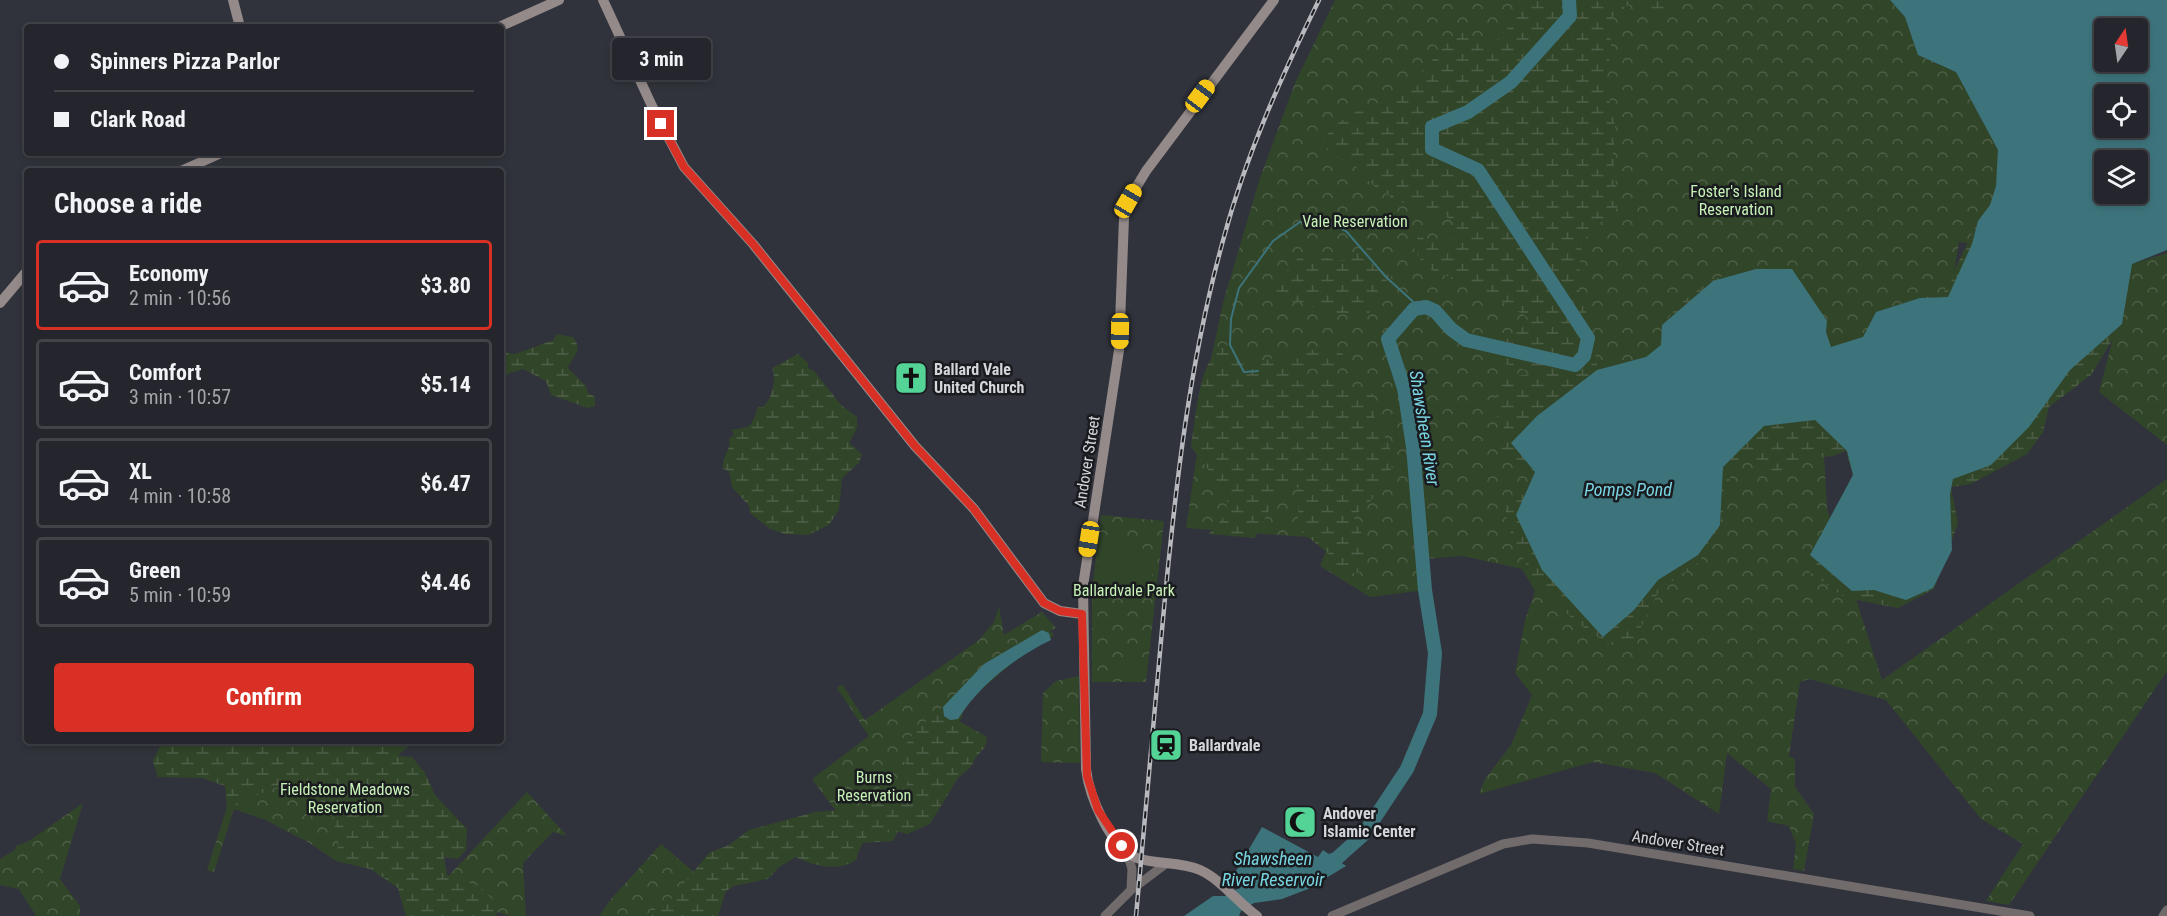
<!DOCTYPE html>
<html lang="en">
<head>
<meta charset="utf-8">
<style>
  body { margin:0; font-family:"Roboto Condensed",sans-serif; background:#313239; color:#f1f3f6; height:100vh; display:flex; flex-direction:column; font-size:22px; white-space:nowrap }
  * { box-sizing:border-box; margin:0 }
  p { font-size:20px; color:#a3a5aa }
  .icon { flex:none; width:33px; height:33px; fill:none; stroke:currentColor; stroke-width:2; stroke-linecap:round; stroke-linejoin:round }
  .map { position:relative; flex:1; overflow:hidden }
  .drawer { position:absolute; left:24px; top:168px; width:480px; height:576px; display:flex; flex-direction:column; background:#25262d; border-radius:6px; box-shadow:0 3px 9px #0003,0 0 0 2px #424349 }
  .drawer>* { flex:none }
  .hud { position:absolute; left:24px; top:24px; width:480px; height:132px; border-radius:6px; box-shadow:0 3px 9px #0003,0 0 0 2px #424349; display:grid; align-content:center; height:132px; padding:0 30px; background:#25262d }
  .needle { width:39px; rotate:13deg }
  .controls { position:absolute; left:2094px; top:18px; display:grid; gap:12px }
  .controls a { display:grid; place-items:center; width:54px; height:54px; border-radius:6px; background:#25262d; box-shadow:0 3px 9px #0003,0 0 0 2px #424349; font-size:30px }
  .end { position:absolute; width:27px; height:27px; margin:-14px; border:8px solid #d93025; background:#fff; box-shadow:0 0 0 3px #fff }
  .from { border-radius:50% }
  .bubble { position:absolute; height:42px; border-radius:6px; background:#25262d; box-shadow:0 3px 9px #0003,0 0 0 2px #424349; font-size:20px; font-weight:700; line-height:42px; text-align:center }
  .car { position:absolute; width:18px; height:36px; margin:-18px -9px; border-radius:8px; box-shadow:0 0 4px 2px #0007; background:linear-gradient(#f5c518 24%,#345 0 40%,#f5c518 0 76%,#345 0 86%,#f5c518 0) }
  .hud b { display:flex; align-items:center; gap:21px; height:57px; font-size:22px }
  .hud b+b { border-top:2px solid #424349 }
  .hud i { width:15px; height:15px; background:#f1f3f6 }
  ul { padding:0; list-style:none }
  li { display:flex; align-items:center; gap:18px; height:90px; margin:0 12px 9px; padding:0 18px; border:3px solid #424349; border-radius:6px }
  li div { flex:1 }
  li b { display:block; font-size:22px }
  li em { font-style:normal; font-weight:700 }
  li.on { border-color:#d93025 }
  li>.icon { width:54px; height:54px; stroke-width:1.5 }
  h2 { padding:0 30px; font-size:27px; line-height:72px }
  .action { display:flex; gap:12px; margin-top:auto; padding:12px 30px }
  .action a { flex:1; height:69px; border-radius:6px; background:#d93025; color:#fff; font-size:24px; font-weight:700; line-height:69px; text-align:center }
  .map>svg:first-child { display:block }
  .forest { fill:url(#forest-crowns) }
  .wetland { fill:url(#wetland-marsh) }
  .pitch { fill:#314529 }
  .water { fill:#3d747c; fill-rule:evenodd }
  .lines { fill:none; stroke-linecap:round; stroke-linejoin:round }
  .stream { stroke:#3d747c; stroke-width:2 }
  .river { stroke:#3d747c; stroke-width:14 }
  .tertiary { stroke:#716b6b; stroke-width:9 }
  .secondary { stroke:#948a8a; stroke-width:10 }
  .rail-casing { stroke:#b8b9bf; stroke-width:4.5 }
  .rail { stroke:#1a1b1f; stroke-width:2; stroke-dasharray:7; stroke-linecap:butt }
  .route { stroke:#d93025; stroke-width:8 }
  .labels { text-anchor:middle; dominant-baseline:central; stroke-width:5; stroke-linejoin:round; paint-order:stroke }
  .park-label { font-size:16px; fill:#c7f2b7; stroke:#1a1b1f }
  .poi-label { font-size:16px; font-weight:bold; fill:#d4d5db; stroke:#1a1b1f; text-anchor:start }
  .street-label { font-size:16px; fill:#d4d5db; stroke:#1a1b1f }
  .water-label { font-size:18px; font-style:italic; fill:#79d5e2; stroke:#1a1b1f }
</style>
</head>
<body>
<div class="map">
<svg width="2167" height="916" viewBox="0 0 2167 916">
  <defs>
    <pattern id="forest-crowns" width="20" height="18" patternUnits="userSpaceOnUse" patternTransform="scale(1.5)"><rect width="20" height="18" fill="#314529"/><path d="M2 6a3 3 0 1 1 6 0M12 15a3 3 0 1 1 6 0" fill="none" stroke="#4e5f47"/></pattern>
    <pattern id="wetland-marsh" width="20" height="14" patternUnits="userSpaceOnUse" patternTransform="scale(1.5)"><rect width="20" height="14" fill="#314529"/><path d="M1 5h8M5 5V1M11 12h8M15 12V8" fill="none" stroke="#4e5f47"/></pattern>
  </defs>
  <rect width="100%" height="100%" fill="#31333c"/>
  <path class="forest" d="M1335,0H1890L1905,17L1918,55L1956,72L1998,150L2084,259L1959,242L1945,330L1820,383L1827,509L1882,680L2167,479V671L2009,905L1986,901L2023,844L1981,819L1886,700L1809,679L1800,682L1789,756L1795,759V787L1814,814L1804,871L1793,869L1796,844L1789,826L1767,821L1771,789L1727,753L1719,814L1655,773L1593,762L1479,794L1485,779L1511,745L1532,695L1515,673L1525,620L1535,591L1522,569L1463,556L1424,559L1425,590L1370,597L1320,566L1331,539L1186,528L1211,359L1223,303L1259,181L1295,83Z
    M2167,253V445L2099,392L2132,264Z
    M1101,515L1164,521L1146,682H1092V591Z
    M999,606L1004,635L1042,612L1056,628L1049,631L1054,634L1053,636L1019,657L967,702L956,732L919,791L893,841L860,843L812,779L869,736L837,688L842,684L865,720L979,640L994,622Z
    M1079,676L1080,763L1041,762L1043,693L1056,681Z
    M163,741H414L397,756L441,884L527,792L567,836L553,832L523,863L526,916H510L493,911L406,916L398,888L371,869L336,861L308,842L265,820L234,809L214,872L207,870L227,807L224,763L183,768L158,777L153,761Z
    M83,803L60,879L80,906V916H36L19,889L0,885V859L15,850L16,846L29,841Z
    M661,844L701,878L700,916H599L611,899Z"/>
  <path class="wetland" d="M1532,0H1562L1571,33L1577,35L1570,16L1569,0H1680L1653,13L1638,1L1621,8L1610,20L1611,47L1606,84L1616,131L1613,153L1616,186L1621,202L1613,214L1594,226L1582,243L1578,286L1590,324L1598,370L1646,357L1661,345C1655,316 1705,280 1731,273C1750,267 1772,269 1792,269L1823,324L1831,347L1863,337L1876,312L1920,298L1943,294L1978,221L1990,205L1996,186L1998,150L1957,72L1918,55L1905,17L1890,0L2042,58L2132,264L2122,324L2091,375L2049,407L2043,432L2027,454L1971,484L1951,487L1958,523L1934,589L1898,608L1846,598L1809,572L1810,555L1853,475L1846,451L1833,456L1792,461L1778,473L1756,463L1742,461L1732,469L1720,525L1699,563L1660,589L1629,651C1574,636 1508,562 1505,505L1531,483L1535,472L1523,468L1496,447L1505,424L1494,414L1496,393L1507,378L1535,373L1496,361L1502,343L1532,320L1486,292H1477C1454,267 1431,286 1414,248L1419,234L1441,248L1452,242L1457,226C1438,206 1436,216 1415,208C1404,204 1391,197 1381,191C1359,177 1366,166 1338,158L1334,151L1320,149C1333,110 1376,110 1404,87C1425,71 1442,48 1459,29L1487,46L1498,39Z
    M1368,242L1375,255L1394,274L1378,288L1369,313L1333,315L1299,301L1282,302L1271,297L1274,285L1302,254C1319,253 1332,262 1349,261L1357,250Z
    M556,334L573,337C584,352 572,355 568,368L586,386L588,393L595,397V406L588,408L551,395L546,381L523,369L501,376V352L515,354L554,340Z
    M1227,345L1241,349L1245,357L1257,362L1335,345L1354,367L1307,369L1289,375L1298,381L1322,378L1372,393L1378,405L1374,416C1378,428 1389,441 1392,454C1396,478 1371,503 1353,516C1365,539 1368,545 1362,571L1349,575L1332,564L1329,554L1298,529V488L1291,481C1271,497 1267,518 1255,538L1209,534L1226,514L1227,494L1191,447C1196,420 1198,354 1227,345Z
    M798,354L808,363V368L814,371L841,405L857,417V428L849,443L862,454L859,463L842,478L839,509L829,525L808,535L785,534L770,529L750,513L749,506L732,487L729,471L723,469C721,457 732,449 729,439L734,435L732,429C753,429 752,423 758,407H763C772,399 777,379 772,368Z
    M943,707V712L952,720H957L987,737L985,747L976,757L970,768L958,778L930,824L907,834C874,824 866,829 856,860C838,872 814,866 796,857L779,867L768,879L734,886L726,891L718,916H642L667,904L709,853L729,845L749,830L815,812L859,809L876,800L882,779L903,790C913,778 908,768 902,757C904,737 929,719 943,707Z
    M163,741H414L397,756L412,757L425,773L435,795L467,829L466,850L458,859L444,857L447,875L479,886L496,903L497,916H406L398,888L371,869L336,861L339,853L331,802L303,783L275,788L227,807L225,786L202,778L158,777L153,761Z"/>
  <path class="pitch" d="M1100,535C1141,537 1154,548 1152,590L1101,589L1096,583Z
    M1115,657L1143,659L1141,674L1114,672Z"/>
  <path class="water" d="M1890,0H2167V250L2132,264L2122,324L2070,370L2029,427L1991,465L1953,479L1950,494L1952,550L1933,588L1906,600L1874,590L1852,591L1810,555L1853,475L1847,451L1815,420L1764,426L1723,467L1720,525L1698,555L1658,580L1634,610L1603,637L1542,570L1516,515L1535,472L1511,443L1537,416L1597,370L1646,357L1661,345L1662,325L1713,281L1756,269H1792L1827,321L1826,332L1831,347L1863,337L1876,312L1920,298L1948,297L1972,244L1978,221L1990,205L1996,186L1998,150L1956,72L1918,55L1905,17ZM2104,28H2138V62H2104ZM2104,94H2138V128H2104ZM2104,160H2138V194H2104Z
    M1042,630L1049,633L1051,640C1014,658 980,684 958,719L950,720L944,716L943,707L984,664Z
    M1262,827L1318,857L1323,850L1346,866L1308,889L1282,899L1254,903L1241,911L1239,916H1184L1213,896H1225L1239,888L1236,871Z"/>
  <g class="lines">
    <path class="stream" d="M1258,371L1244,372L1230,345L1231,319L1239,288L1273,241L1300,222H1327L1346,231L1386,277L1420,308"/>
    <path class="river" d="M1320,864L1336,859L1364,834L1407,769L1430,714L1435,653L1425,590L1413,447L1404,388L1388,339L1414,309L1426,307L1435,311L1451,329L1466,340L1575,365L1584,356L1588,338L1478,170L1432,149V127L1468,112L1511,82L1570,16L1569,0"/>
    <path class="tertiary" d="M1127,852L1132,869L1131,890
      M1105,916L1131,890L1167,863
      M1332,916L1503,844L1532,839L1588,843L2030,916
      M2163,916L2167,910"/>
    <path class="secondary" d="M233,0L240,27
      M603,0L652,106L684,167L753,244L915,446L974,509L1044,603L1060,611L1082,614
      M499,27L559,0
      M181,171L221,153
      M0,303L27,271
      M1257,916C1237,902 1222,880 1200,870C1180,861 1157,865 1137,858C1110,848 1089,795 1086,769L1083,586L1119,350L1124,218L1128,201L1146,171L1274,0"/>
    <g class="rail-casing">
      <path id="rail" d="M1136,916C1145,817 1154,718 1163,619C1175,490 1189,362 1224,237C1246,155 1282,75 1319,0"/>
    </g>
    <use href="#rail" class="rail"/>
  </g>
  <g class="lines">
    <path class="route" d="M661,124L684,167L753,244L915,446L974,509L1044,603L1060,611L1082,614L1087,776L1098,810L1122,846"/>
  </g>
  <defs>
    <g id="church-square" transform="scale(1.725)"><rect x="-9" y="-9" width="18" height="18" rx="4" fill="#53d396" stroke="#1a1b1f"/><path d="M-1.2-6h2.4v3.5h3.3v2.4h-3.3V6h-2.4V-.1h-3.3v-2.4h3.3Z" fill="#111"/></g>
    <g id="station-square" transform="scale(1.725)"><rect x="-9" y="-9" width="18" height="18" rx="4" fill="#53d396" stroke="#1a1b1f"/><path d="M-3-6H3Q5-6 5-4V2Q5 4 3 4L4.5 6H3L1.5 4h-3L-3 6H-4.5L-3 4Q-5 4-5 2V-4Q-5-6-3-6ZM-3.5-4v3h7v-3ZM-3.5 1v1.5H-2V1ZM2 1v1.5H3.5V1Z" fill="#111"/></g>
    <g id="mosque-square" transform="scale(1.725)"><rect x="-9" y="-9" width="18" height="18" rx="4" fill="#53d396" stroke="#1a1b1f"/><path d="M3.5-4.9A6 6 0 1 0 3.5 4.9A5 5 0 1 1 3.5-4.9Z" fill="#111"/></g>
  </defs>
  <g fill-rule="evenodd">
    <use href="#church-square" x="911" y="378"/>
    <use href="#station-square" x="1166" y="745"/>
    <use href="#mosque-square" x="1300" y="822"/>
  </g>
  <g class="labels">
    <g class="park-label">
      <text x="1736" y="191">Foster's Island<tspan x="1736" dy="18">Reservation</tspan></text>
      <text x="1355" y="221">Vale Reservation</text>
      <text x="1124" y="590">Ballardvale Park</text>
      <text x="874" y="777">Burns<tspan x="874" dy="18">Reservation</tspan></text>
      <text x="345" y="789">Fieldstone Meadows<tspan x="345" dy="18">Reservation</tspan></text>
    </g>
    <g class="poi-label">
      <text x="934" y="369">Ballard Vale<tspan x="934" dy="18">United Church</tspan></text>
      <text x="1189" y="745">Ballardvale</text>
      <text x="1323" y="813">Andover<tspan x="1323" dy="18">Islamic Center</tspan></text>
    </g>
    <g class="street-label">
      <text transform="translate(1087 462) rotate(-81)">Andover Street</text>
      <text transform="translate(1678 843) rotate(9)">Andover Street</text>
    </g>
    <g class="water-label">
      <text transform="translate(1425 428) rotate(81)">Shawsheen River</text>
      <text x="1628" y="489">Pomps Pond</text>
      <text x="1273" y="858">Shawsheen<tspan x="1273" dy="21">River Reservoir</tspan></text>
    </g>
  </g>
</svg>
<div class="controls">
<a><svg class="needle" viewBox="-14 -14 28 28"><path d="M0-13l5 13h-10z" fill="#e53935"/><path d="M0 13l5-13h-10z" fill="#a3a5aa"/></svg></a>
<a><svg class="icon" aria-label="locate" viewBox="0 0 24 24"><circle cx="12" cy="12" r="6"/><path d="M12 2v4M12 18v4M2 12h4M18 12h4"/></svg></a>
<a><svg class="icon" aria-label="layers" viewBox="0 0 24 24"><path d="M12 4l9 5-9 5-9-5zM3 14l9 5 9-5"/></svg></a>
</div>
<i class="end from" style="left:1122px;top:846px"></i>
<i class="end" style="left:661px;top:124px"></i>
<div class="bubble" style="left:612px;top:38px;width:99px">3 min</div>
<i class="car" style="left:1200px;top:96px;rotate:37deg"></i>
<i class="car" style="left:1128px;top:201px;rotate:30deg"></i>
<i class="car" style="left:1120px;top:331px;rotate:181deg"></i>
<i class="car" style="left:1089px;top:539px;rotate:189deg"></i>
<div class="hud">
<b><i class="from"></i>Spinners Pizza Parlor</b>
<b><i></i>Clark Road</b>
</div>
<section class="drawer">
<h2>Choose a ride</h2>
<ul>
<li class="on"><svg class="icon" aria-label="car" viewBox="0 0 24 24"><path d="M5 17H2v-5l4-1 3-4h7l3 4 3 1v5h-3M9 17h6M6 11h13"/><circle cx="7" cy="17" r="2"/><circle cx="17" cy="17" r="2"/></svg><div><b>Economy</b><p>2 min · 10:56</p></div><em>$3.80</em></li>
<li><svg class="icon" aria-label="car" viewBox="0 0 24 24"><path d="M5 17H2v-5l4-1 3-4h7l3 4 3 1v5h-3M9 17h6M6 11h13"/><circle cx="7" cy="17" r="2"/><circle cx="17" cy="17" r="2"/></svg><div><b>Comfort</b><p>3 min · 10:57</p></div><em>$5.14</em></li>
<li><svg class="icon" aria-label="car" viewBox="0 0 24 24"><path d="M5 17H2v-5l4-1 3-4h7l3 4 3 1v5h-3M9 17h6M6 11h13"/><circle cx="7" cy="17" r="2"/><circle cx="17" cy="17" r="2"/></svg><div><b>XL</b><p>4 min · 10:58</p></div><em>$6.47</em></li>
<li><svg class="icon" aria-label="car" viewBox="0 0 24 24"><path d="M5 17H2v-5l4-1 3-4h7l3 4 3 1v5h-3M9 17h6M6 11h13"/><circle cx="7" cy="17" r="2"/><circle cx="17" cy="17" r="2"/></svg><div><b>Green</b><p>5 min · 10:59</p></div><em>$4.46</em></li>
</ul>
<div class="action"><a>Confirm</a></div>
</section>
</div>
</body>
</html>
